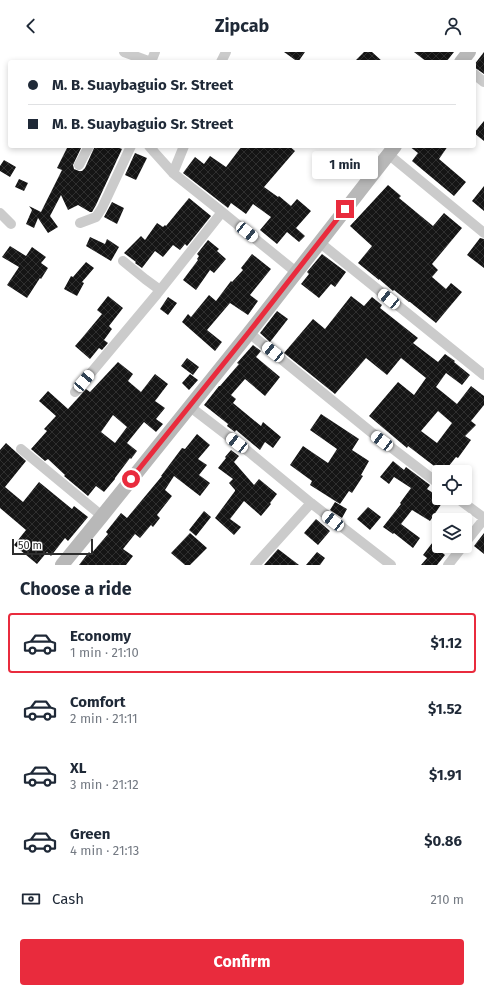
<!DOCTYPE html>
<html lang="en">
<head>
<meta charset="utf-8">
<style>
  body { margin:0; font-family:"Fira Sans",sans-serif; background:#f6f6f7; color:#1f2937; height:100vh; display:flex; flex-direction:column; font-size:15px; white-space:nowrap }
  * { box-sizing:border-box; margin:0 }
  p { font-size:13px; color:#747a83 }
  .icon { flex:none; width:22px; height:22px; fill:none; stroke:currentColor; stroke-width:2; stroke-linecap:round; stroke-linejoin:round }
  .map { position:relative; height:513px; overflow:hidden }
  .drawer { display:flex; flex-direction:column; background:#fff; flex:1 }
  .drawer>* { flex:none }
  .hud { position:absolute; left:8px; top:8px; width:468px; height:88px; border-radius:4px; box-shadow:0 2px 6px #0003; display:grid; align-content:center; height:88px; padding:0 20px; background:#fff }
  .buttons { position:absolute; left:432px; top:413px; display:grid; gap:8px }
  .buttons a { display:grid; place-items:center; width:40px; height:40px; border-radius:4px; background:#fff; box-shadow:0 2px 6px #0003; font-size:20px }
  .scale { position:absolute; left:12px; bottom:10px; width:81px; box-sizing:border-box; padding-left:4px; border:2px solid #2e2e2e; border-top:0; font-size:11px; line-height:14px; white-space:nowrap; color:#2e2e2e; -webkit-text-stroke:3px #fff; paint-order:stroke }
  .end { position:absolute; width:18px; height:18px; margin:-9px; border:5px solid #e92b3d; background:#fff; box-shadow:0 0 0 2px #fff }
  .from { border-radius:50% }
  .bubble { position:absolute; height:28px; border-radius:4px; background:#fff; box-shadow:0 2px 6px #0003; font-size:13px; font-weight:700; line-height:28px; text-align:center }
  .car { position:absolute; width:12px; height:24px; margin:-12px -6px; border-radius:5px; box-shadow:0 0 3px 1px #0007; background:linear-gradient(#fff 24%,#345 0 40%,#fff 0 76%,#345 0 86%,#fff 0) }
  .hud b { display:flex; align-items:center; gap:14px; height:38px; font-size:15px }
  .hud b+b { border-top:1px solid #e0e1e3 }
  .hud i { width:10px; height:10px; background:#1f2937 }
  ul { padding:0; list-style:none }
  li { display:flex; align-items:center; gap:12px; height:60px; margin:0 8px 6px; padding:0 12px; border:2px solid transparent; border-radius:4px }
  li div { flex:1 }
  li b { display:block; font-size:15px }
  li em { font-style:normal; font-weight:700 }
  li.on { border-color:#e92b3d }
  li>.icon { width:36px; height:36px; stroke-width:1.5 }
  h2 { padding:0 20px; font-size:18px; line-height:48px }
  .pay { display:flex; align-items:center; gap:10px; height:44px; padding:0 20px; font-size:15px }
  .pay p { margin-inline-start:auto }
  .primary-button { display:flex; gap:8px; margin-top:auto; padding:8px 20px }
  .primary-button a { flex:1; height:46px; border-radius:4px; background:#e92b3d; color:#fff; font-size:16px; font-weight:700; line-height:46px; text-align:center }
  header { display:flex; justify-content:space-between; align-items:center; height:52px; padding:0 20px; background:#fff; font-size:18px; font-weight:700 }
  .map>svg:first-child { display:block }
  .building { fill:url(#building-cross-hatch); fill-rule:evenodd }
  .lines { fill:none; stroke-linecap:round; stroke-linejoin:round }
  .street { stroke:#cbcbcb; stroke-width:10 }
  .secondary { stroke:#b8b8b8; stroke-width:14 }
  .route { stroke:#e92b3d; stroke-width:5 }
</style>
</head>
<body>
<header><svg class="icon" aria-label="back" viewBox="0 0 24 24"><path d="M15 5l-7 7 7 7"/></svg>Zipcab<svg class="icon" aria-label="person" viewBox="0 0 24 24"><circle cx="12" cy="8" r="4"/><path d="M4 21q1-7 8-7t8 7"/></svg></header>
<div class="map">
<svg width="484" height="513" viewBox="0 0 484 513">
  <defs>
    <pattern id="building-cross-hatch" width="8" height="8" patternUnits="userSpaceOnUse"><rect width="8" height="8" fill="#151515"/><path d="M0 0l8 8M0 8l8-8" fill="none" stroke="#2f2f2f"/></pattern>
  </defs>
  <rect width="100%" height="100%" fill="#fff"/>
  <path class="building" d="M284,0H305L298,10Z
    M364,0H372L383,10H354Z
    M414,0H454L446,10H427Z
    M484,0V22L474,15V13Z
    M484,69V89L474,81Z
    M68,94H82L73,113L74,117L79,119H82L85,116L95,94H115L122,97L96,153L92,160H90L78,153L68,158L61,143L50,164L58,175L48,181L38,166L34,176L26,172L32,158L29,154L41,160L62,118L57,116Z
    M242,94H289L295,99L264,135L278,145L279,144L291,154L297,147L311,159L296,176L305,184L299,190L287,180L277,192L260,178L271,165L253,152L246,162L231,151L228,156L183,121L195,105L204,112L210,104L226,115Z
    M409,94H448L439,107L466,130L454,144L412,109L418,101Z
    M135,101L147,106L136,128L125,123Z
    M4,108L16,115L10,125L0,119V114Z
    M19,127L28,131L24,139L15,135Z
    M388,133L401,144L399,146L433,174L444,161L462,176L432,212L438,218L432,225L446,237L451,231L462,240L436,271L410,250H409L394,238L393,239L379,227V228L358,211L372,194L350,174Z
    M484,134V159L472,149Z
    M189,146L211,164L187,194L185,192L180,198L173,193L163,205L155,199L142,216L135,211L136,210L124,201L141,184L145,188L157,171L163,175L165,173L166,174Z
    M112,150L124,156L117,172L104,165Z
    M90,185L105,192L107,187L119,195L111,209L86,194Z
    M480,186L484,187V216L467,203Z
    M208,188L219,197L217,199L226,207L214,221L210,218L196,238L183,228L198,208L197,207L199,204L197,202Z
    M10,194L26,204L32,195L46,205L41,211L48,216L41,227L40,226L27,246L7,233L19,215L2,205Z
    M252,202L271,217L250,243L258,249L248,263L230,251L207,278L222,290L215,299L182,270L188,262L191,265L209,243L216,249L231,229L232,230L243,218L241,216Z
    M322,202L346,220L335,235L331,232L319,246L301,232L309,222L307,220Z
    M86,210L94,216L82,230L84,231L77,244L64,237L71,224L73,225Z
    M108,244L123,256L109,274L112,277L104,288L108,291L102,298L99,296L90,307L75,294L82,286L102,262L97,258Z
    M351,244L364,254L372,245L382,253L380,256L418,286L413,291L438,310L445,302L455,309L454,310L470,323L462,333L446,321L436,335L457,352L471,334L484,344V353L471,369L476,373L465,384L471,388L458,406L456,405L444,420H442L408,394L407,396L369,364L398,330L414,343L426,326L401,306L387,323L366,306L335,342L284,301L313,267L325,277ZM438,359L452,371L437,391L421,379Z
    M168,245L177,251L168,263L160,257Z
    M277,259L288,267L270,290L260,281Z
    M253,293L261,299L256,305L280,325L265,344L245,327L231,343L236,347L233,351L261,374L263,370L281,385L273,396L265,390L260,398L236,378L235,380L227,374L228,372L204,353L219,334H220L239,312L237,311Z
    M187,306L199,315L193,323L181,314Z
    M118,310L133,322L128,329L141,340L155,322L168,332L155,349L165,356L156,367L163,372L156,380L144,370L127,391L137,399L131,407L130,406L115,426V427L104,440L96,434L88,444L64,424L65,423L48,407L45,409L31,397L47,379L44,377L56,364L39,349L48,339L68,357L86,337L90,340ZM113,363L127,375L115,391L101,380Z
    M190,322L198,328L189,338L182,331Z
    M321,362L359,387L352,398L369,409L361,423L363,424L352,441L349,439L340,452L310,433L312,429L290,413L303,394L328,411L337,397L310,378Z
    M197,382L210,393L198,407L207,413L199,423L210,431L200,444L174,424L165,438L172,444L157,463L160,466L153,475L151,473L140,486L135,482L123,497L133,504L126,513H79L89,500L91,502L108,482L106,480L121,461L127,466L162,424H161L182,396L185,397Z
    M6,391L26,409L5,435L23,450L39,430L72,457L74,454L88,465L68,489L65,486L51,504L47,500L37,512L14,493L26,478L0,456V398Z
    M231,398L239,404L234,410L254,433L259,427L277,442L270,451L271,452L261,464L244,449L230,467L241,475L234,483L215,466L235,439V438L229,431L233,427L218,416L226,406L225,405Z
    M393,409L404,418L406,415L430,433L427,437L439,445V446H441L444,448L430,469L412,458L401,472L420,486L413,496L394,481L393,482L383,475L401,452L400,451L411,436L394,425L389,432L380,425Z
    M335,450L347,457L342,466L330,458Z
    M368,455L381,465L370,478L357,467Z
    M204,459L211,465L196,484L189,478Z
    M316,467L330,479L318,493L304,481Z
    M190,481L207,496L190,513H185L171,501Z
    M484,481V502L474,494Z
    M439,482V498L445,503L437,513H421L427,506L423,503Z
    M278,497L299,513H264Z
    M317,500L325,506L320,513H306Z"/>
  <g class="lines">
    <path class="street" d="M124,0L151,10
      M151,10L155,0
      M221,10L226,0
      M474,22L484,30
      M149,94L155,101L173,121L222,160L296,220
      M388,102L484,181
      M79,113L89,94
      M173,121L184,94
      M0,161L11,172
      M80,171L96,165L102,156L131,94
      M319,190L484,323
      M123,209L145,227L160,238
      M249,281L371,380L439,432
      M75,340L157,242L222,160
      M189,354L249,400L311,451L391,513
      M21,397L102,464
      M457,446L484,466
      M465,491L484,467
      M255,513L311,451
      M448,513L463,494"/>
    <path class="secondary" d="M461,10L469,0
      M62,513L102,464L249,281L395,94"/>
  </g>
  <g class="lines">
    <path class="route" d="M131,427L249,280L345,157"/>
  </g>
</svg>
<div class="buttons">
<a><svg class="icon" aria-label="locate" viewBox="0 0 24 24"><circle cx="12" cy="12" r="6"/><path d="M12 2v4M12 18v4M2 12h4M18 12h4"/></svg></a>
<a><svg class="icon" aria-label="layers" viewBox="0 0 24 24"><path d="M12 4l9 5-9 5-9-5zM3 14l9 5 9-5"/></svg></a>
</div>
<div class="scale">50 m</div>
<i class="end from" style="left:131px;top:427px"></i>
<i class="end" style="left:345px;top:157px"></i>
<div class="bubble" style="left:312px;top:99px;width:66px">1 min</div>
<i class="car" style="left:247px;top:180px;rotate:129deg"></i>
<i class="car" style="left:389px;top:247px;rotate:309deg"></i>
<i class="car" style="left:273px;top:300px;rotate:309deg"></i>
<i class="car" style="left:84px;top:329px;rotate:40deg"></i>
<i class="car" style="left:382px;top:389px;rotate:307deg"></i>
<i class="car" style="left:237px;top:391px;rotate:308deg"></i>
<i class="car" style="left:333px;top:469px;rotate:308deg"></i>
<div class="hud">
<b><i class="from"></i>M. B. Suaybaguio Sr. Street</b>
<b><i></i>M. B. Suaybaguio Sr. Street</b>
</div>
</div>
<section class="drawer">
<h2>Choose a ride</h2>
<ul>
<li class="on"><svg class="icon" aria-label="car" viewBox="0 0 24 24"><path d="M5 17H2v-5l4-1 3-4h7l3 4 3 1v5h-3M9 17h6M6 11h13"/><circle cx="7" cy="17" r="2"/><circle cx="17" cy="17" r="2"/></svg><div><b>Economy</b><p>1 min · 21:10</p></div><em>$1.12</em></li>
<li><svg class="icon" aria-label="car" viewBox="0 0 24 24"><path d="M5 17H2v-5l4-1 3-4h7l3 4 3 1v5h-3M9 17h6M6 11h13"/><circle cx="7" cy="17" r="2"/><circle cx="17" cy="17" r="2"/></svg><div><b>Comfort</b><p>2 min · 21:11</p></div><em>$1.52</em></li>
<li><svg class="icon" aria-label="car" viewBox="0 0 24 24"><path d="M5 17H2v-5l4-1 3-4h7l3 4 3 1v5h-3M9 17h6M6 11h13"/><circle cx="7" cy="17" r="2"/><circle cx="17" cy="17" r="2"/></svg><div><b>XL</b><p>3 min · 21:12</p></div><em>$1.91</em></li>
<li><svg class="icon" aria-label="car" viewBox="0 0 24 24"><path d="M5 17H2v-5l4-1 3-4h7l3 4 3 1v5h-3M9 17h6M6 11h13"/><circle cx="7" cy="17" r="2"/><circle cx="17" cy="17" r="2"/></svg><div><b>Green</b><p>4 min · 21:13</p></div><em>$0.86</em></li>
</ul>
<div class="pay"><svg class="icon" aria-label="cash" viewBox="0 0 24 24"><path d="M3 7h18v10H3z"/><circle cx="12" cy="12" r="2"/></svg>Cash<p>210 m</p></div>
<div class="primary-button"><a>Confirm</a></div>
</section>
</body>
</html>
